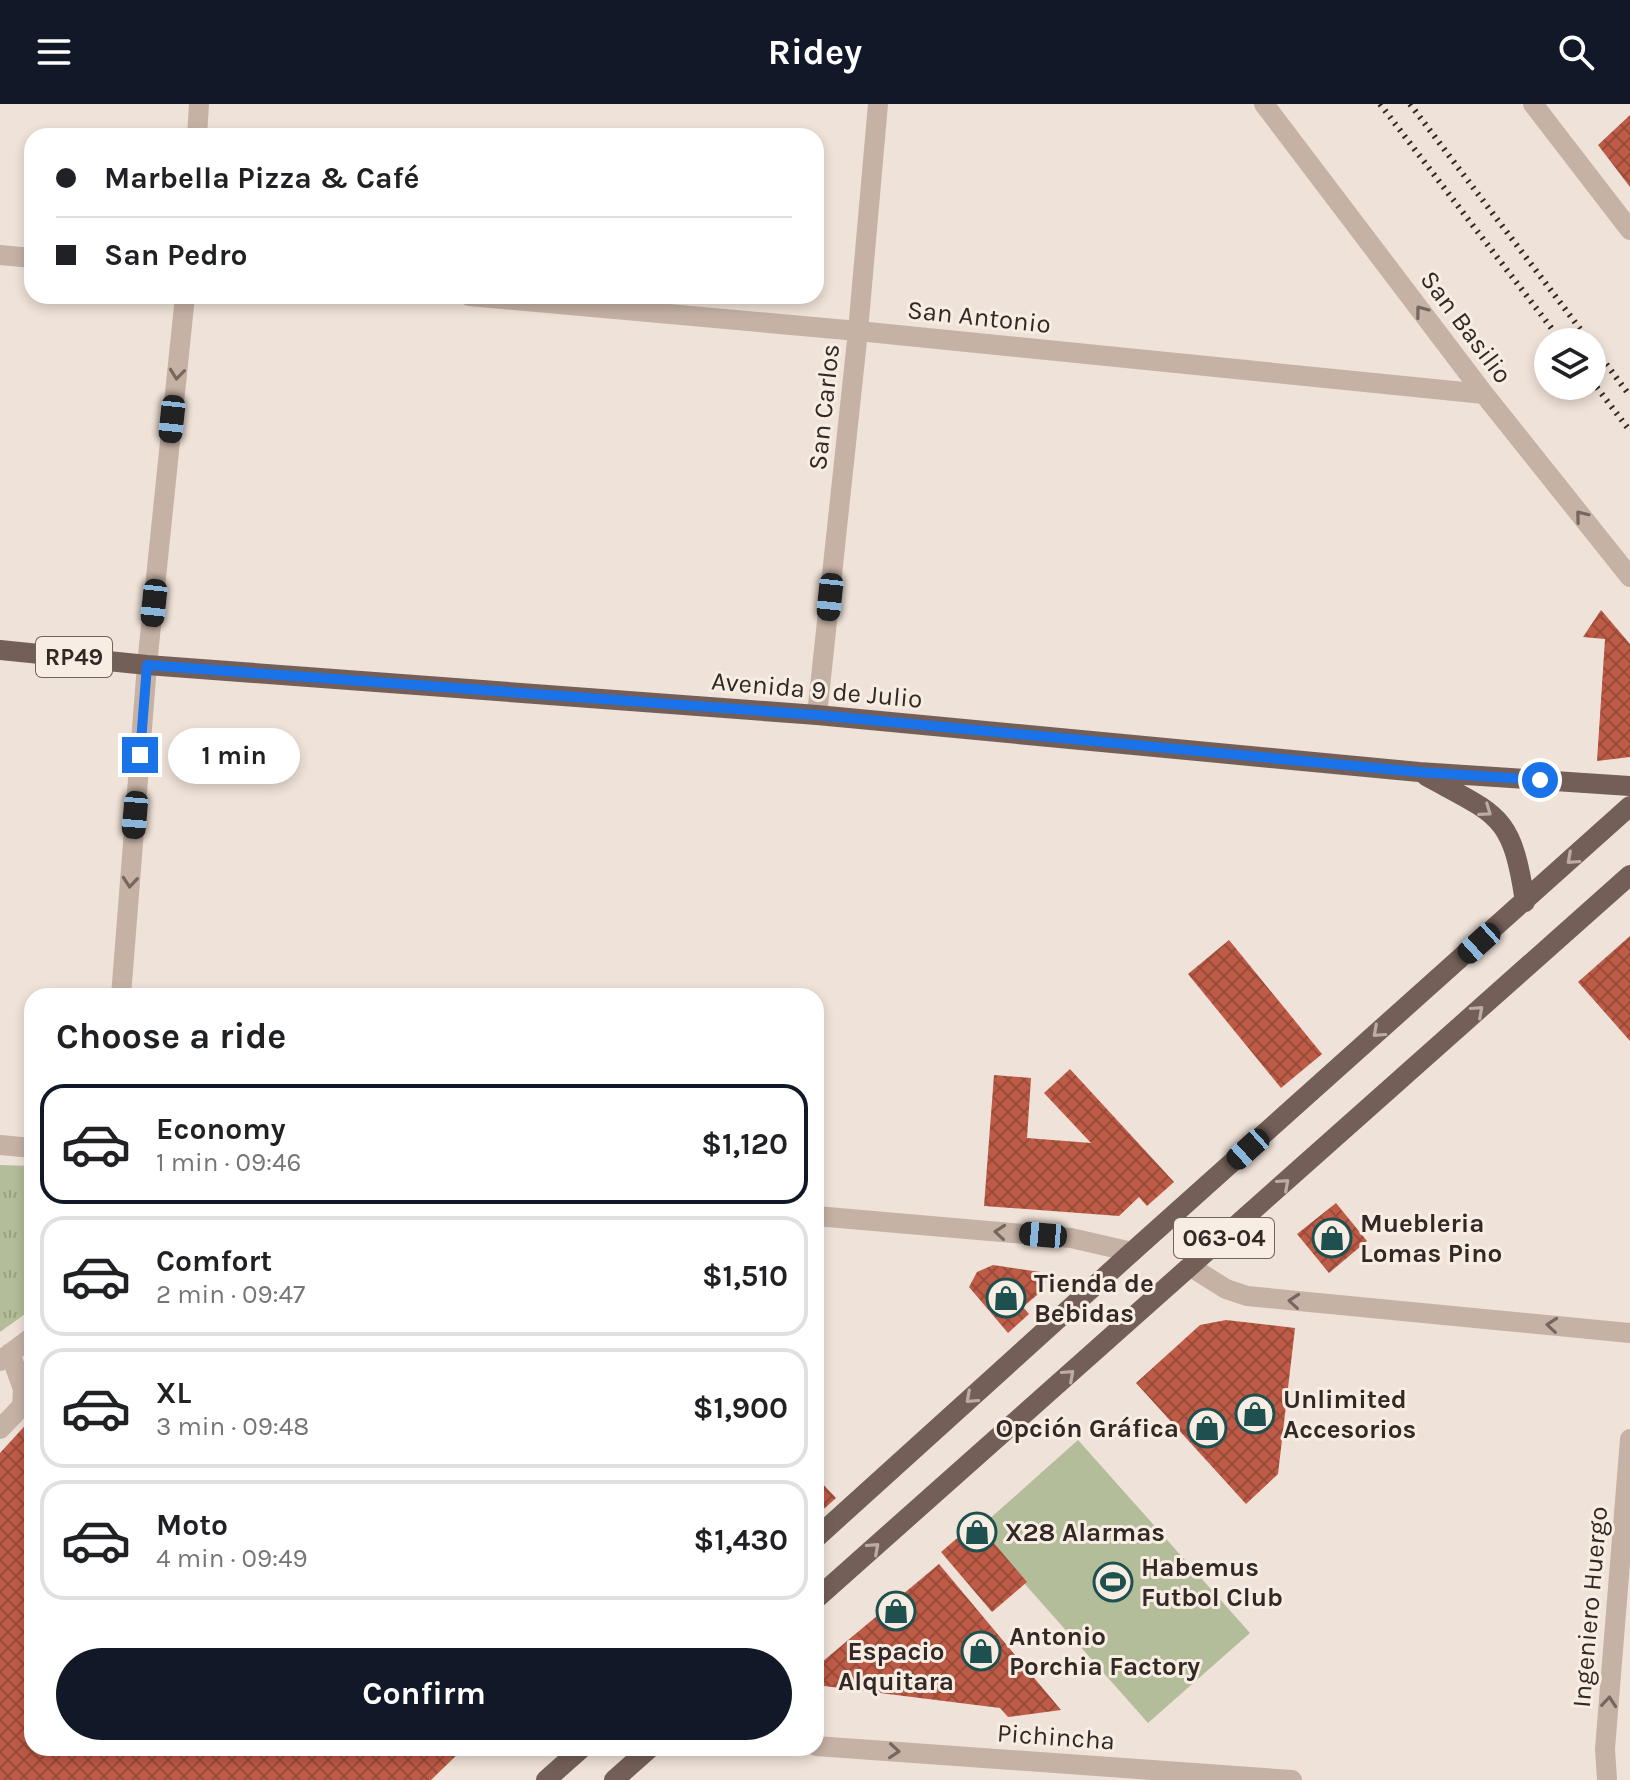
<!DOCTYPE html>
<html lang="en">
<head>
<meta charset="utf-8">
<style>
  body { margin:0; font-family:Karla,sans-serif; background:#f2f2f2; color:#202124; height:100vh; display:flex; flex-direction:column; font-size:30px; white-space:nowrap }
  * { box-sizing:border-box; margin:0 }
  p { font-size:26px; color:#757577 }
  .icon { flex:none; width:44px; height:44px; fill:none; stroke:currentColor; stroke-width:2; stroke-linecap:round; stroke-linejoin:round }
  .map { position:relative; flex:1; overflow:hidden }
  .drawer { position:absolute; left:24px; top:884px; width:800px; height:768px; display:flex; flex-direction:column; background:#fff; border-radius:24px; box-shadow:0 4px 12px #0003 }
  .drawer>* { flex:none }
  .banner { position:absolute; left:24px; top:24px; width:800px; height:176px; border-radius:24px; box-shadow:0 4px 12px #0003; display:grid; align-content:center; height:176px; padding:0 32px; background:#fff }
  .tools { position:absolute; left:1534px; top:224px; display:grid; gap:16px }
  .tools a { display:grid; place-items:center; width:72px; height:72px; border-radius:50%; background:#fff; box-shadow:0 4px 12px #0003; font-size:40px }
  .end { position:absolute; width:36px; height:36px; margin:-18px; border:10px solid #1a73e8; background:#fff; box-shadow:0 0 0 4px #fff }
  .from { border-radius:50% }
  .bubble { position:absolute; height:56px; border-radius:28px; background:#fff; box-shadow:0 4px 12px #0003; font-size:26px; font-weight:700; line-height:56px; text-align:center }
  .car { position:absolute; width:24px; height:48px; margin:-24px -12px; border-radius:10px; box-shadow:0 0 6px 2px #0007; background:linear-gradient(#222 24%,#8ab4d8 0 40%,#222 0 76%,#8ab4d8 0 86%,#222 0) }
  .banner b { display:flex; align-items:center; gap:28px; height:76px; font-size:30px }
  .banner b+b { border-top:2px solid #e0e0e0 }
  .banner i { width:20px; height:20px; background:#202124 }
  ul { padding:0; list-style:none }
  li { display:flex; align-items:center; gap:24px; height:120px; margin:0 16px 12px; padding:0 16px; border:4px solid #e0e0e0; border-radius:24px }
  li div { flex:1 }
  li b { display:block; font-size:30px }
  li em { font-style:normal; font-weight:700 }
  li.current { border-color:#111827 }
  li>.icon { width:72px; height:72px; stroke-width:1.5 }
  h2 { padding:0 32px; font-size:36px; line-height:96px }
  .action { display:flex; gap:16px; margin-top:auto; padding:16px 32px }
  .action a { flex:1; height:92px; border-radius:48px; background:#111827; color:#fff; font-size:32px; font-weight:700; line-height:92px; text-align:center }
  header { display:flex; justify-content:space-between; align-items:center; height:104px; padding:0 32px; background:#111827; color:#fff; font-size:36px; font-weight:700 }
  .map>svg:first-child { display:block }
  .park { fill:url(#park-tufts) }
  .garden { fill:#b3bd99 }
  .building { fill:url(#building-cross-hatch) }
  .lines { fill:none; stroke-linecap:round; stroke-linejoin:round }
  .minor { stroke:#c6b1a5; stroke-width:20 }
  .major { stroke:#735f57; stroke-width:20 }
  .rail { stroke:#322926; stroke-width:6; stroke-dasharray:2 6; stroke-linecap:butt }
  .oneway { stroke:#75665f }
  .oneway2 { stroke:#bcada4 }
  .route { stroke:#1a73e8; stroke-width:10 }
  .labels { text-anchor:middle; dominant-baseline:central; stroke-width:6; stroke-linejoin:round; paint-order:stroke }
  .shield { fill:#f7ede3; stroke:#6d645f; stroke-width:2 }
  .shield-label { font-size:24px; font-weight:bold; fill:#322926 }
  .street-label { font-size:26px; fill:#322926; stroke:#f7ede3 }
  .poi-label { font-size:26px; font-weight:bold; fill:#322926; stroke:#f7ede3; text-anchor:start }
</style>
</head>
<body>
<header><svg class="icon" aria-label="menu" viewBox="0 0 24 24"><path d="M4 6h16M4 12h16M4 18h16"/></svg>Ridey<svg class="icon" aria-label="search" viewBox="0 0 24 24"><circle cx="10" cy="10" r="6"/><path d="M15 15l6 6"/></svg></header>
<div class="map">
<svg width="1630" height="1676" viewBox="0 0 1630 1676">
  <defs>
    <pattern id="park-tufts" width="24" height="20" patternUnits="userSpaceOnUse" patternTransform="scale(2)"><rect width="24" height="20" fill="#b3bd99"/><path d="M3 7l-1-3M5 7V3M7 7l1-3M15 17l-1-3M17 17v-4M19 17l1-3" fill="none" stroke="#9aa284"/></pattern>
    <pattern id="building-cross-hatch" width="8" height="8" patternUnits="userSpaceOnUse" patternTransform="scale(2)"><rect width="8" height="8" fill="#be5b46"/><path d="M0 0l8 8M0 8l8-8" fill="none" stroke="#9b4b3a"/></pattern>
  </defs>
  <rect width="100%" height="100%" fill="#efe2d8"/>
  <path class="park" d="M0,1061L32,1062V1205L0,1228Z"/>
  <path class="garden" d="M1078,1336L1250,1529L1148,1619L977,1426Z"/>
  <path class="building" d="M1630,11V83L1598,41Z
    M1601,506L1630,540V653L1597,657L1605,535L1583,533Z
    M1630,832V937L1578,878Z
    M1229,836L1322,950L1281,984L1188,870Z
    M1070,965L1174,1078L1147,1102L1139,1093L1119,1112L984,1102L994,971L1031,974L1027,1034L1091,1039L1044,989Z
    M1336,1099L1367,1137L1329,1169L1297,1130Z
    M993,1161L1047,1169L1044,1185L1023,1203L1029,1210L1008,1229L969,1183L977,1168Z
    M1226,1216L1295,1224L1278,1370L1246,1400L1136,1279L1200,1221Z
    M32,1314V1644H464L431,1676H0V1349Z
    M816,1373L836,1394L816,1412Z
    M976,1418L1027,1478L992,1508L941,1448Z
    M939,1460L1061,1606L1008,1613L1000,1604L816,1581V1563Z"/>
  <g class="lines">
    <path class="minor" d="M1264,0L1484,290L1630,473
      M1533,0L1630,126
      M197,32L199,0
      M0,151L32,154
      M469,192L858,227L1484,290
      M817,611L858,227L878,0
      M121,892L147,561L185,192
      M0,1041L32,1044
      M816,1112L1071,1134L1132,1148
      M1191,1163L1226,1185L1247,1192L1630,1229
      M0,1257L32,1233
      M0,1325L22,1302L23,1285L10,1249
      M816,1642L1292,1676
      M1607,1676L1605,1645L1630,1335"/>
    <path class="major" d="M0,546L147,561L817,611L1419,668L1630,682
      M1426,672C1499,712 1512,710 1525,798
      M816,1434L1132,1148L1630,702
      M816,1495L1630,771
      M546,1676L582,1644
      M614,1676L650,1644"/>
    <path class="rail" d="M1380,0L1562,238
      M1410,0L1590,238
      M1592,241L1630,292
      M1592,277L1630,327"/>
  </g>
  <defs><path id="oneway-chevron" d="M-2-3.5L2.5 0L-2 3.5" fill="none" stroke-width="1.6" stroke-linecap="round" stroke-linejoin="round" transform="scale(2)"/></defs>
  <g class="oneway">
    <use href="#oneway-chevron" transform="translate(1421 207) rotate(-127)"/>
    <use href="#oneway-chevron" transform="translate(177 270) rotate(96)"/>
    <use href="#oneway-chevron" transform="translate(1581 412) rotate(-129)"/>
    <use href="#oneway-chevron" transform="translate(130 778) rotate(95)"/>
    <use href="#oneway-chevron" transform="translate(1000 1128) rotate(-175)"/>
    <use href="#oneway-chevron" transform="translate(1294 1197) rotate(-175)"/>
    <use href="#oneway-chevron" transform="translate(1552 1221) rotate(-175)"/>
    <use href="#oneway-chevron" transform="translate(1609 1598) rotate(-85)"/>
    <use href="#oneway-chevron" transform="translate(894 1647) rotate(4)"/>
  </g>
  <g class="oneway2">
    <use href="#oneway-chevron" transform="translate(1486 707) rotate(35)"/>
    <use href="#oneway-chevron" transform="translate(1572 755) rotate(138)"/>
    <use href="#oneway-chevron" transform="translate(1478 907) rotate(-42)"/>
    <use href="#oneway-chevron" transform="translate(1378 928) rotate(138)"/>
    <use href="#oneway-chevron" transform="translate(1284 1080) rotate(-42)"/>
    <use href="#oneway-chevron" transform="translate(1069 1271) rotate(-42)"/>
    <use href="#oneway-chevron" transform="translate(971 1294) rotate(138)"/>
    <use href="#oneway-chevron" transform="translate(874 1444) rotate(-42)"/>
  </g>
  <g class="lines">
    <path class="route" d="M140,651L147,561L817,611L1419,668L1540,676"/>
  </g>
  <defs>
    <g id="shop-ring" transform="scale(2)"><circle r="9.5" fill="#f7ede3" stroke="#1e5050" stroke-width="1.5"/><path d="M-5-2.5h2.3a2.7 3.5 0 0 1 5.4 0H5L5.5 6h-11ZM-1.5-2.5h3a1.5 2.3 0 0 0-3 0Z" fill="#1e5050"/></g>
    <g id="stadium-ring" transform="scale(2)"><circle r="9.5" fill="#f7ede3" stroke="#1e5050" stroke-width="1.5"/><path d="M0-5a6.5 5 0 1 0 0 10a6.5 5 0 1 0 0-10ZM-3.5-1.8h7v3.6h-7Z" fill="#1e5050"/></g>
  </defs>
  <g fill-rule="evenodd">
    <use href="#shop-ring" x="1332" y="1134"/>
    <use href="#shop-ring" x="1006" y="1194"/>
    <use href="#shop-ring" x="1255" y="1310"/>
    <use href="#shop-ring" x="1207" y="1324"/>
    <use href="#shop-ring" x="977" y="1428"/>
    <use href="#stadium-ring" x="1113" y="1478"/>
    <use href="#shop-ring" x="896" y="1507"/>
    <use href="#shop-ring" x="981" y="1547"/>
  </g>
  <g class="labels">
    <g class="shield">
      <rect x="36" y="533" width="76" height="40" rx="6"/>
      <rect x="1174" y="1114" width="100" height="40" rx="6"/>
    </g>
    <g class="shield-label">
      <text x="74" y="553">RP49</text>
      <text x="1224" y="1134">063-04</text>
    </g>
    <g class="street-label">
      <text transform="translate(979 213) rotate(6)">San Antonio</text>
      <text transform="translate(1466 223) rotate(53)">San Basilio</text>
      <text transform="translate(824 303) rotate(-84)">San Carlos</text>
      <text transform="translate(817 586) rotate(5)">Avenida 9 de Julio</text>
      <text transform="translate(1590 1503) rotate(-85)">Ingeniero Huergo</text>
      <text transform="translate(1056 1633) rotate(4)">Pichincha</text>
    </g>
    <g class="poi-label">
      <text x="1360" y="1119">Muebleria<tspan x="1360" dy="30">Lomas Pino</tspan></text>
      <text x="1034" y="1179">Tienda de<tspan x="1034" dy="30">Bebidas</tspan></text>
      <text x="1283" y="1295">Unlimited<tspan x="1283" dy="30">Accesorios</tspan></text>
      <text x="1179" y="1324" text-anchor="end">Opción Gráfica</text>
      <text x="1005" y="1428">X28 Alarmas</text>
      <text x="1141" y="1463">Habemus<tspan x="1141" dy="30">Futbol Club</tspan></text>
      <text x="1009" y="1532">Antonio<tspan x="1009" dy="30">Porchia Factory</tspan></text>
      <text x="896" y="1547" text-anchor="middle">Espacio<tspan x="896" dy="30">Alquitara</tspan></text>
    </g>
  </g>
</svg>
<div class="tools">
<a><svg class="icon" aria-label="layers" viewBox="0 0 24 24"><path d="M12 4l9 5-9 5-9-5zM3 14l9 5 9-5"/></svg></a>
</div>
<i class="end from" style="left:1540px;top:676px"></i>
<i class="end" style="left:140px;top:651px"></i>
<div class="bubble" style="left:168px;top:624px;width:132px">1 min</div>
<i class="car" style="left:172px;top:315px;rotate:186deg"></i>
<i class="car" style="left:830px;top:493px;rotate:186deg"></i>
<i class="car" style="left:154px;top:499px;rotate:186deg"></i>
<i class="car" style="left:135px;top:711px;rotate:185deg"></i>
<i class="car" style="left:1479px;top:839px;rotate:228deg"></i>
<i class="car" style="left:1248px;top:1045px;rotate:228deg"></i>
<i class="car" style="left:1043px;top:1131px;rotate:275deg"></i>
<div class="banner">
<b><i class="from"></i>Marbella Pizza &amp; Café</b>
<b><i></i>San Pedro</b>
</div>
<section class="drawer">
<h2>Choose a ride</h2>
<ul>
<li class="current"><svg class="icon" aria-label="car" viewBox="0 0 24 24"><path d="M5 17H2v-5l4-1 3-4h7l3 4 3 1v5h-3M9 17h6M6 11h13"/><circle cx="7" cy="17" r="2"/><circle cx="17" cy="17" r="2"/></svg><div><b>Economy</b><p>1 min · 09:46</p></div><em>$1,120</em></li>
<li><svg class="icon" aria-label="car" viewBox="0 0 24 24"><path d="M5 17H2v-5l4-1 3-4h7l3 4 3 1v5h-3M9 17h6M6 11h13"/><circle cx="7" cy="17" r="2"/><circle cx="17" cy="17" r="2"/></svg><div><b>Comfort</b><p>2 min · 09:47</p></div><em>$1,510</em></li>
<li><svg class="icon" aria-label="car" viewBox="0 0 24 24"><path d="M5 17H2v-5l4-1 3-4h7l3 4 3 1v5h-3M9 17h6M6 11h13"/><circle cx="7" cy="17" r="2"/><circle cx="17" cy="17" r="2"/></svg><div><b>XL</b><p>3 min · 09:48</p></div><em>$1,900</em></li>
<li><svg class="icon" aria-label="car" viewBox="0 0 24 24"><path d="M5 17H2v-5l4-1 3-4h7l3 4 3 1v5h-3M9 17h6M6 11h13"/><circle cx="7" cy="17" r="2"/><circle cx="17" cy="17" r="2"/></svg><div><b>Moto</b><p>4 min · 09:49</p></div><em>$1,430</em></li>
</ul>
<div class="action"><a>Confirm</a></div>
</section>
</div>
</body>
</html>
